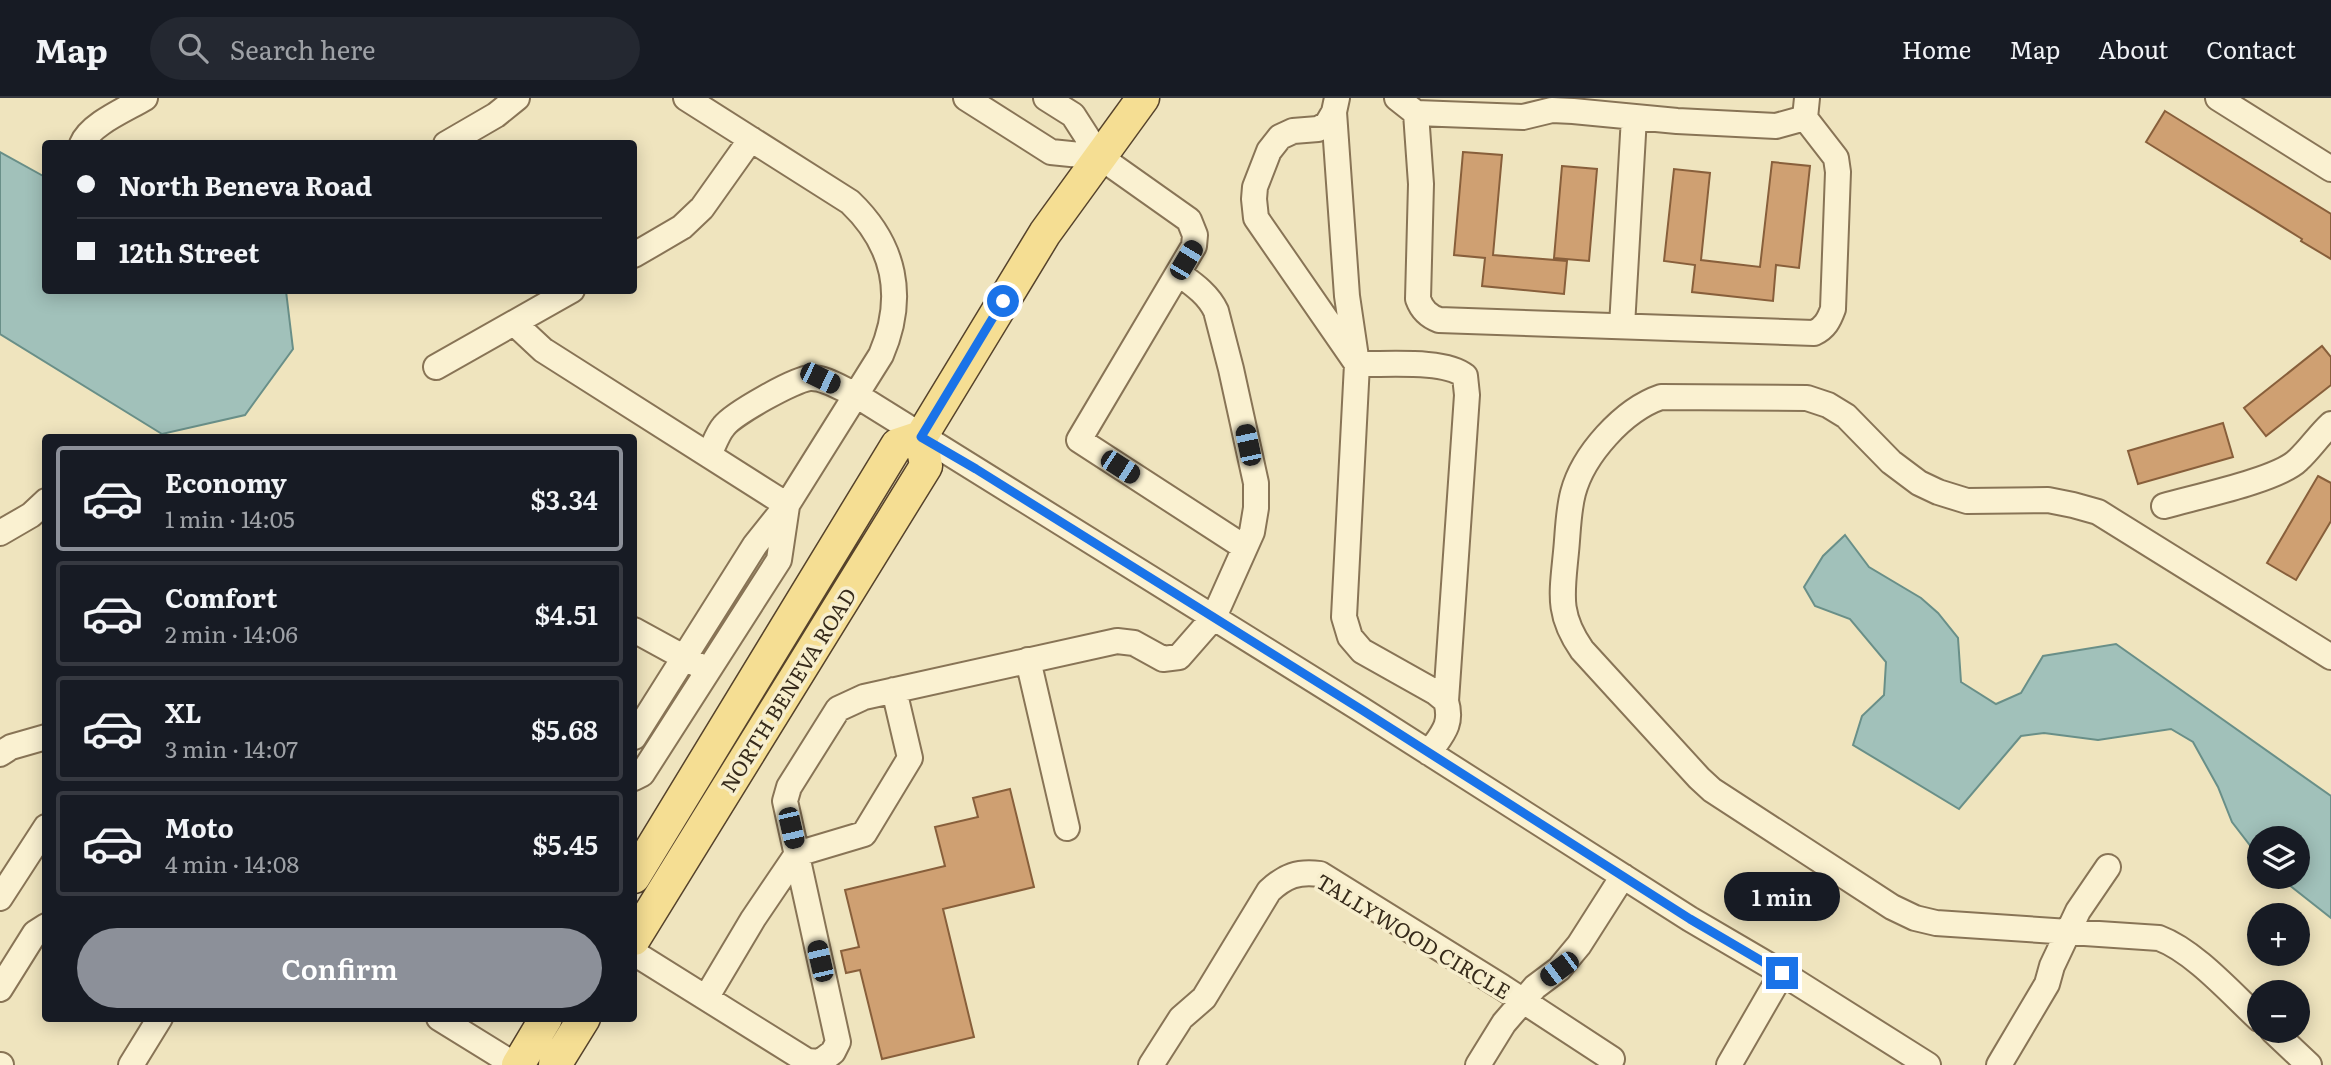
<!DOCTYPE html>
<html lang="en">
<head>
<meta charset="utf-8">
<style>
  body { margin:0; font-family:Literata,serif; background:#242831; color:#f1f3f6; height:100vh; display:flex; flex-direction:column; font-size:26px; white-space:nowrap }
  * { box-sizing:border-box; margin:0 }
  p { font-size:23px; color:#9ea1a6 }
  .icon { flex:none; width:38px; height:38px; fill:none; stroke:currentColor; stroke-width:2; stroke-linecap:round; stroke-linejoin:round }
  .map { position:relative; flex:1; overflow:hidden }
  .panel { position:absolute; left:42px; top:336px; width:595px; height:588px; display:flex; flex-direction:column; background:#171b24; border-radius:7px; box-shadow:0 4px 18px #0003 }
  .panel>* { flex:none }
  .banner { position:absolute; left:42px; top:42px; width:595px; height:154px; border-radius:7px; box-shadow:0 4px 18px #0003; display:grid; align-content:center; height:154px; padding:0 35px; background:#171b24 }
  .buttons { position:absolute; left:2247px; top:728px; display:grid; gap:14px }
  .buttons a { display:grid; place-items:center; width:63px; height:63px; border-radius:50%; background:#171b24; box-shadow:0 4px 18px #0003; font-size:35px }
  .end { position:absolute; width:32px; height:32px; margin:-16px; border:9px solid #1a73e8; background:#fff; box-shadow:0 0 0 4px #fff }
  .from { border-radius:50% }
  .bubble { position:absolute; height:49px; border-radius:24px; background:#171b24; box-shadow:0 4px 18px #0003; font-size:23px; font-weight:600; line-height:49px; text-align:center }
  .car { position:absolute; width:21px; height:42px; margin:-21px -10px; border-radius:9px; box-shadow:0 0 5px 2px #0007; background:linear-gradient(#222 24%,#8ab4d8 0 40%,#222 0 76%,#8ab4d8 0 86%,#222 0) }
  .banner b { display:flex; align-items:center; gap:24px; height:66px; font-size:26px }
  .banner b+b { border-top:2px solid #363941 }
  .banner i { width:18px; height:18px; background:#f1f3f6 }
  ul { padding:12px 0 0; list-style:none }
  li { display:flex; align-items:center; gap:21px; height:105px; margin:0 14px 10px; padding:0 21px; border:4px solid #363941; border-radius:7px }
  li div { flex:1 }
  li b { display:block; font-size:26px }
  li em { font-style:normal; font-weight:600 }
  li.active { border-color:#8c9099 }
  li>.icon { width:63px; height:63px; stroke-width:1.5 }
  .action { display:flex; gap:14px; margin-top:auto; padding:14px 35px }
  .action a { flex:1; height:80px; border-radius:42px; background:#8c9099; color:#fff; font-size:28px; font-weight:600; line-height:80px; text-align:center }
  header { display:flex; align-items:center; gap:42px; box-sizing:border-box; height:98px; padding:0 35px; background:#171b24; border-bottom:2px solid #363941 }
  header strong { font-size:33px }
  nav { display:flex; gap:38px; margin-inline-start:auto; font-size:24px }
  .search { width:490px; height:63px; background:#242831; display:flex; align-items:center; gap:18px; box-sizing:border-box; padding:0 24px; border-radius:38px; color:#9ea1a6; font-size:26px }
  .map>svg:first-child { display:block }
  .water { fill:#a1c1ba; stroke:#698f88; stroke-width:2 }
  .building { fill:#cfa072; stroke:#885f3b; stroke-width:2 }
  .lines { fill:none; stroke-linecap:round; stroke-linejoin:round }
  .minor-casing { stroke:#887456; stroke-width:28 }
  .major-casing { stroke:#55422b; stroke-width:35 }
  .minor { stroke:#faf1d1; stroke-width:24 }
  .major { stroke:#f5de93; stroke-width:32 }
  .route { stroke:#1a73e8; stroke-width:9 }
  .labels { text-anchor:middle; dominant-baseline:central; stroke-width:7; stroke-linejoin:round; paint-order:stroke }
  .street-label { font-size:21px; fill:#372b1b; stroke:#f7eecd }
</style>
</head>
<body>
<header>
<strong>Map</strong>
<div class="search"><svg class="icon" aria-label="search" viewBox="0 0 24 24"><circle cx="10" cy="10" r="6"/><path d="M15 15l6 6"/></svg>Search here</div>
<nav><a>Home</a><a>Map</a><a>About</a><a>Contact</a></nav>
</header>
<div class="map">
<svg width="2331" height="967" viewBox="0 0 2331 967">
  <rect width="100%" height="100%" fill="#efe4be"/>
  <path class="water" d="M0,54L45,79L46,192L286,193L293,251L245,317L162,336L0,236Z
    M1845,437L1869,469L1921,500L1938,515L1958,540L1961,584L1996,606L2021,595L2043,558L2116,546L2331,698V820L2279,779H2298V740H2259V759L2232,724L2218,689L2193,644L2171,631L2098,642L2044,635L2021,638L1959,711L1853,647L1862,618L1884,597L1886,564L1850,521L1815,508L1804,489L1823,458Z"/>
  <path class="building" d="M2165,13L2331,116V161L2301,143L2302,141L2146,44Z
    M1463,54L1502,57L1493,157L1567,163L1564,196L1482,188L1485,160L1454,157Z
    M1772,64L1810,68L1799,170L1776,167L1773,203L1692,194L1695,167L1664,163L1674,71L1710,75L1701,162L1760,169Z
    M1562,68L1597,71L1589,163L1554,160Z
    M2322,248L2331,259V287L2266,338L2244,310Z
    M2223,325L2233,359L2138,386L2128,353Z
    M2318,378L2331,385V423L2296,482L2267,465Z
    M1010,691L1034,789L943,811L974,939L882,961L860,872L846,875L841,853L859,849L845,792L945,768L935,729L978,719L973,700Z"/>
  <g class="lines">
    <g class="minor-casing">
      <path id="minor" d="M966,0L1051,54L1100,59
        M1046,0L1073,17L1100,59L1189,122L1195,137L1194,148L1079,342L1244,449
        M1337,0L1334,14L1347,198L1357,266C1384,267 1445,261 1465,278L1467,297L1446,603C1453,627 1442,636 1429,655
        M1397,0L1416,15L1421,86L1418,201C1422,212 1428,218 1439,222L1814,235C1825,230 1829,222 1833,211L1838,74L1836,60L1805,20L1807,0
        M2218,0L2331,71
        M1334,14L1327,26L1318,31L1293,33L1280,39L1269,53L1255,89L1254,101L1256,120L1357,266L1344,519L1350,539L1362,553L1435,594L1446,603
        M1416,15L1523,19L1552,12L1573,13L1677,23L1776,28L1805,20
        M82,46C90,26 127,11 145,0
        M446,46L496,17L517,0
        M634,157L682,129L702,110L751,41
        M514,225L543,252L787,407
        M1622,228L1634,19
        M436,269L572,192
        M709,357C714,347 717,336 724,328C733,316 795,281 810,280C825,279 842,291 856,297L1362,612L1690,821L1782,875L1928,967
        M2164,408C2195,399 2278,382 2298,362C2310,351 2319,337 2331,326
        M0,435L31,417L46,403
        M634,532L698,567
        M1028,562L1067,730
        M634,639L755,447L787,407L881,257C906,199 895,147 850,104L686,0
        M0,656L11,649L46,639
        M634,680L642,676L779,462L787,408
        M0,800L46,729
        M634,855L807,963L820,964L833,954L838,944L785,703L789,689L838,611L864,599L1117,543L1134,545L1163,561L1179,559L1214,519L1252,434L1256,410V385L1231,271L1216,213C1208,196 1193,186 1178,175
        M0,891L35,835L46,828
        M706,900L753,821L797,756L864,736L910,660L894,592
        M439,920L515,967
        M2259,921C2231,895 2194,853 2159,840L1936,825L1915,820L1892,809L1712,692L1699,680L1582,552C1557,516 1562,496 1566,454C1568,435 1568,414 1573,395C1583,357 1623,312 1661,299L1807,300L1828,307L1846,318L1891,364L1919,385L1938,394L1967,403L2048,402L2073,407L2098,414L2331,559
        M2273,933L2309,967
        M0,967H1
        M131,967L160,920
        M1151,967L1181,920L1204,900L1269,793C1285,778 1298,773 1320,776L1502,889L1612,961
        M1478,967L1504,925L1523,903L1535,889L1559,871L1579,847L1623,778
        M1729,967L1782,875
        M1999,967L2047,886L2052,868L2078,813L2108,769"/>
    </g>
    <g class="major-casing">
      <path id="major" d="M634,779L897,347L921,339L1045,135L1143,0
        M634,841L926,368L921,339
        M518,967L546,920
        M555,967L584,920"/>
    </g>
    <use href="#minor" class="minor"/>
    <use href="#major" class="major"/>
  </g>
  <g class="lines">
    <path class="route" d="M1003,203L921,339L976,371L1362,612L1690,821L1782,875"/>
  </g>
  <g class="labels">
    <g class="street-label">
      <text transform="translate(787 591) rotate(-58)">NORTH BENEVA ROAD</text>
      <text transform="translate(1414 837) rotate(31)">TALLYWOOD CIRCLE</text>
    </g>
  </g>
</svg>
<div class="buttons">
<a><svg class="icon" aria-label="layers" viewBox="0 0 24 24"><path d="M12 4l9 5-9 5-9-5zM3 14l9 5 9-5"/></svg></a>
<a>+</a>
<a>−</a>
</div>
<i class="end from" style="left:1003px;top:203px"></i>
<i class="end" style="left:1782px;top:875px"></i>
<div class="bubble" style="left:1724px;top:774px;width:116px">1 min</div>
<i class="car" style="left:1186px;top:162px;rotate:31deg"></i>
<i class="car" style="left:820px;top:280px;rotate:116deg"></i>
<i class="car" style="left:1248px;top:347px;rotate:348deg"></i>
<i class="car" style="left:1120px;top:369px;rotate:123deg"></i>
<i class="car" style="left:791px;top:730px;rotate:167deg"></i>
<i class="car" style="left:820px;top:863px;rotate:347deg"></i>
<i class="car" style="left:1559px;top:871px;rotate:233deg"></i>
<div class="banner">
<b><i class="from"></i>North Beneva Road</b>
<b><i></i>12th Street</b>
</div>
<section class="panel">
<ul>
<li class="active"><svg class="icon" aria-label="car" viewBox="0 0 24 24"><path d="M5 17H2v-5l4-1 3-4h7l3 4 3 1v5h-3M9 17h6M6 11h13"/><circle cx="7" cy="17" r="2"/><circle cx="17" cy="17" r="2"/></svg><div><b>Economy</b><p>1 min · 14:05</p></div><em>$3.34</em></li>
<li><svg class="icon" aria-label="car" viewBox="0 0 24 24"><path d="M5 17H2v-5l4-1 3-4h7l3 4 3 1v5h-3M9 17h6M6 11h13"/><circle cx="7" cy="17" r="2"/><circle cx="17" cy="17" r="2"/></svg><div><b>Comfort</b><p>2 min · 14:06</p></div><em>$4.51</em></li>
<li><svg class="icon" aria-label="car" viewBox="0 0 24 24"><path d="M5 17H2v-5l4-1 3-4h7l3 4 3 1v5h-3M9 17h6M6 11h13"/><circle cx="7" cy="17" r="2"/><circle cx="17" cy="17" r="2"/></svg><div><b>XL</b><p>3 min · 14:07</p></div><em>$5.68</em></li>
<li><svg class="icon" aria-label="car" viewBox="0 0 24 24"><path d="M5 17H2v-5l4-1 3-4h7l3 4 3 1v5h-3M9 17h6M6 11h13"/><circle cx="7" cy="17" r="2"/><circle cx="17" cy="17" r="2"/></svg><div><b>Moto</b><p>4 min · 14:08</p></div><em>$5.45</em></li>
</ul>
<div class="action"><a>Confirm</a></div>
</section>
</div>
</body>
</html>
